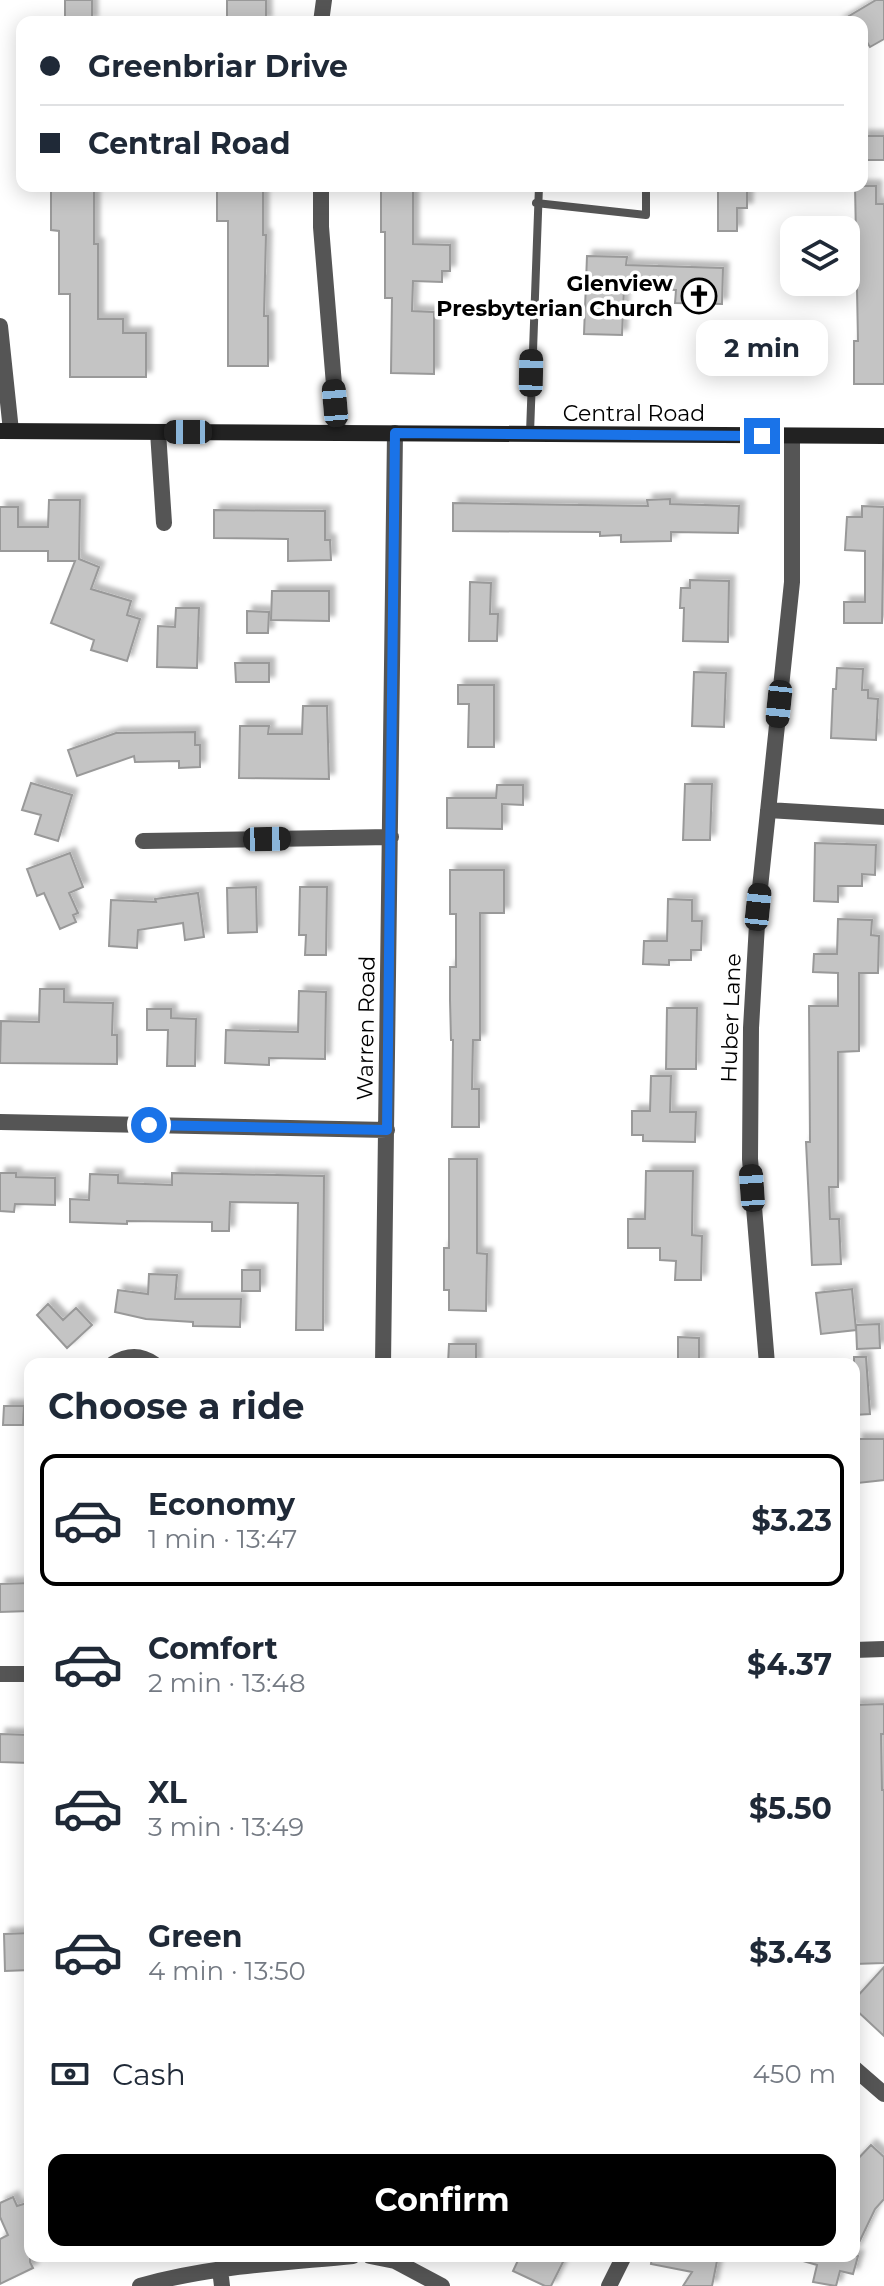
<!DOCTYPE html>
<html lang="en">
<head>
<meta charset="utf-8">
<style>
  body { margin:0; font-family:Montserrat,sans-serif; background:#f6f6f7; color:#1f2937; height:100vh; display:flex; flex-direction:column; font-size:30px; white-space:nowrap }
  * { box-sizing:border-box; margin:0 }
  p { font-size:26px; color:#747a83 }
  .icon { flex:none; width:44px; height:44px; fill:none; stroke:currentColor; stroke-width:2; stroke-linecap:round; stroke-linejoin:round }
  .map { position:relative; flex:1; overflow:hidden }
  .panel { position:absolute; left:24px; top:1358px; width:836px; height:904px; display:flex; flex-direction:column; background:#fff; border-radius:16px; box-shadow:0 4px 20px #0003 }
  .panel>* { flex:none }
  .guide { position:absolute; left:16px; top:16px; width:852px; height:176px; border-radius:16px; box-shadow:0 4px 20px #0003; display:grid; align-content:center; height:176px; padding:0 24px; background:#fff }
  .buttons { position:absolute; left:780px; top:216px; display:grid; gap:16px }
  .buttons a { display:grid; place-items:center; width:80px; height:80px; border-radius:16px; background:#fff; box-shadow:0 4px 20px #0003; font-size:40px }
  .end { position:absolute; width:36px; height:36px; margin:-18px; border:10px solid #1a73e8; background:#fff; box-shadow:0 0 0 4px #fff }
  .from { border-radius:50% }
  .bubble { position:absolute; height:56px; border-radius:16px; background:#fff; box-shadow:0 4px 20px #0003; font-size:26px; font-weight:700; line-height:56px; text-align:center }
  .car { position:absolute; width:24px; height:48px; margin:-24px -12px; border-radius:10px; box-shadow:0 0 6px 2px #0007; background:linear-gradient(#222 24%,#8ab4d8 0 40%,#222 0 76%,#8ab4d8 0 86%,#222 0) }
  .guide b { display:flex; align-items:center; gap:28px; height:76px; font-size:30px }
  .guide b+b { border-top:2px solid #e0e1e3 }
  .guide i { width:20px; height:20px; background:#1f2937 }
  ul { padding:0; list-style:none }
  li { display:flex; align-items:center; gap:24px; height:132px; margin:0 16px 12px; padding:0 8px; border:4px solid transparent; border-radius:16px }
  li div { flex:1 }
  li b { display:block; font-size:30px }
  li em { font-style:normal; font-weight:700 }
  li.selected { border-color:#000 }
  li>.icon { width:72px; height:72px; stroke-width:1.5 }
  h2 { padding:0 24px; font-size:36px; line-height:96px }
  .pay { display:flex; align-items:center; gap:20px; height:88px; padding:0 24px; font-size:30px }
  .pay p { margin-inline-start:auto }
  .cta { display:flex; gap:16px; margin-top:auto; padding:16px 24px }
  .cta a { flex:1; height:92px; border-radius:16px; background:#000; color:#fff; font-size:32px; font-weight:700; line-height:92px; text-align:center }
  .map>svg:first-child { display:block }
  .building { fill:#c4c4c4; stroke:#999; stroke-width:2; filter:url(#shadow) }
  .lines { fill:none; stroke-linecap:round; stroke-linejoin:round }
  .service { stroke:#555; stroke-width:8 }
  .minor { stroke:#555; stroke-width:16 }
  .secondary { stroke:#222; stroke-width:16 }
  .route { stroke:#1a73e8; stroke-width:10 }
  .labels { text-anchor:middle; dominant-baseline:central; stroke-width:7; stroke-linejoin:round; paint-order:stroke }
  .poi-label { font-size:22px; font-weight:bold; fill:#000; stroke:#fff; text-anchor:end }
  .street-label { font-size:22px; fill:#000; stroke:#fff }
</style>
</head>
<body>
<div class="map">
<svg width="884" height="2286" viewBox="0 0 884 2286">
  <defs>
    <filter id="shadow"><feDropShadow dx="5.5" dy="-5.5" stdDeviation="2" flood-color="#0004"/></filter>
  </defs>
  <rect width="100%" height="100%" fill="#fff"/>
  <path class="building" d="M65,0H92V22H65Z
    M227,0H266V22H227Z
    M876,0H884V39L870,47L862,34V22H839Z
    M862,136H884V160H862Z
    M51,186H94V244H98V319H123V333H146V377H70V294H59V231L51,230Z
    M217,186H263V235H266L264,316H268V366H228V221H217Z
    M381,186H413V244L450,245V271H442V282L413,281L412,311L434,312V374L391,373L392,298H385V232H381Z
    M718,186H747V208H737V231H718Z
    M855,186H876V204H884V384H854V341H858Z
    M587,256L627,257L626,265L723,268L722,304L675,303L676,290L624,288L622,335L584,334Z
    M670,499V504L739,506L738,533L671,532V541L621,542V535L600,536V532L453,531V503L648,506L647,500Z
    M49,500H80L79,559L99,567L91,589L131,601L127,615L140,619L127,661L91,650L94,640L51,623L75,561H48V551H0V507H18V527H48Z
    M862,506L884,507L882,623H844V602H865V551L845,550L847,517H862Z
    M214,510L325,511V540H330L331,560L288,561V539L214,538Z
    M690,580L729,581L728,642L683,641L684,608H680L681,588H690Z
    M470,582L491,583L490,614H498L497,641H469Z
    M272,591H329V621L271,620Z
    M176,608H199L197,668L157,667L158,626L175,627Z
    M247,611L269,612L268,633H247Z
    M235,663H269V682H236Z
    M837,668L863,669L862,690H868V698L878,699L876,740L831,738L833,689H836Z
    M694,672L726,673L724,727L692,726Z
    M458,685H494V747H468L469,704H458Z
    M303,706H327L329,779L239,778L240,726H269L268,734H302Z
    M195,732V745H200V767L179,768V761L135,762L134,756L77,776L68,750L116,733Z
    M31,783L72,795L58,841L35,834L41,815L22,810Z
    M685,784H712L710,840H683Z
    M497,785H523V805L502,804V829L447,828V798H496Z
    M815,843L876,845L875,875L862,874V886H838V902L814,901Z
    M70,853L83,887L69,893L78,913L73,915L76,922L60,929L44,893L37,896L27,869Z
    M450,870H504V913H480V1040H473L472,1089H479V1127H452L453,1040H451L450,1000V967H456V914H450Z
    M256,887L257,932L228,933L227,888Z
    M300,887H327L326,955H305L306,935H299Z
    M198,893L204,937L185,940L183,923L138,930L137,948L109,946L111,900L156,902L155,899Z
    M668,899L692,900V921H702L701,950H691V960H669V965L643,964L644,941H667Z
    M838,919L872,920L871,935L879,936L878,973H859V1051L838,1052V1187H829L830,1219H839L841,1264L812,1265L806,1142H810L809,1006H838V973L813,972L814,954H837Z
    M40,989H64V1002L113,1003L112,1035H117V1064L0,1063L1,1021L39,1022Z
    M299,991L326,992L325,1059L269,1058V1065L225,1063L226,1030L298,1032Z
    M667,1008H697L696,1069H666Z
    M147,1009H171V1018L196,1019L195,1066H167L168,1030H147Z
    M651,1076H671L670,1112H696L695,1142L643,1141V1135H632V1111H650Z
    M449,1159H477V1253L487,1254L486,1311L449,1310V1290H444V1248H449Z
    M646,1171H693L692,1235L702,1236L701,1280H675L676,1261L660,1260V1248H628V1219H645Z
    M0,1173H16V1177L55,1178V1205L15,1204L14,1212L0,1211Z
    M172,1173L324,1176L323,1330H296L298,1203L230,1202L229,1231H212V1222L127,1221V1224L70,1222V1199L89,1200L90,1174L118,1175V1183L172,1185Z
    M242,1270H260V1291H242Z
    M149,1274L177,1275L175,1299H241L240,1327L193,1326V1322L146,1319L115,1312L118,1290L148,1294Z
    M852,1289L856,1330L821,1334L816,1293Z
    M48,1304L63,1320L76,1308L92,1325L67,1348L37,1315Z
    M879,1324L880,1348L857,1349L856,1325Z
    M678,1337L699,1338V1364H678Z
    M449,1344H476V1364H448Z
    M854,1357H866L870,1414L854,1415Z
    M4,1406H24L23,1425H3Z
    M857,1439H884V1480L858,1483Z
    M30,1583V1611L0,1612V1584Z
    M884,1704V1734H881L882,1790H884V1963L854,1964V1907H859L858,1862H854V1705Z
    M0,1734L30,1735V1763L0,1762Z
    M30,1933V1970L5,1971L4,1934Z
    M884,1967V2036L854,2008V2000Z
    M871,2145L884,2157V2199L875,2209L854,2253V2163Z
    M13,2197L17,2206L30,2202V2262L33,2268L0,2284V2239L8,2235L0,2217V2203Z
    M520,2256H566L551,2286H545L513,2271Z
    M652,2256H718L712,2286H683L692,2272L651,2264Z
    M803,2256H858L853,2274L840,2271L836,2286L813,2282L817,2265L803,2261Z"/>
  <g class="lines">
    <path class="service" d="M536,203L646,215V186
      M530,433L539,186"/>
    <path class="minor" d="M321,22L324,0
      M321,186V227L338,433
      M0,326L11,431
      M158,432L164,523
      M768,810L884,817
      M143,841L391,837
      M0,1122L387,1130
      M113,1364C127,1355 140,1354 154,1364
      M383,1364L395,433
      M767,1364L750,1159L751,1028L758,907L792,582V436
      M854,1650L884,1649
      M0,1674H30
      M854,2068L884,2094
      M370,2256L395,2261L442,2286
      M220,2269L222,2286
      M140,2286C209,2266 282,2263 353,2256
      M609,2286L624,2256"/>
    <path class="secondary" d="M0,431L884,436"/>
  </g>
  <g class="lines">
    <path class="route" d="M149,1125L387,1130L395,433L762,436"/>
  </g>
  <defs>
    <g id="church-ring" transform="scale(1.8)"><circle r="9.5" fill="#fff" stroke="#000" stroke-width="1.5"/><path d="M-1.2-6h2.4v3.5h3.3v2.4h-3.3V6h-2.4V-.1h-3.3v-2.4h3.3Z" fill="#000"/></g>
  </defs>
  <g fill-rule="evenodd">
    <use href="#church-ring" x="699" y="296"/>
  </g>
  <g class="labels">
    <g class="poi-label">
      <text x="673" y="283">Glenview<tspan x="673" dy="25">Presbyterian Church</tspan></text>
    </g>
    <g class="street-label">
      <text x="634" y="413">Central Road</text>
      <text transform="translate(731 1018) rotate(-88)">Huber Lane</text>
      <text transform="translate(366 1028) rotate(-89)">Warren Road</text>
    </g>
  </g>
</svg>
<div class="buttons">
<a><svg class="icon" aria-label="layers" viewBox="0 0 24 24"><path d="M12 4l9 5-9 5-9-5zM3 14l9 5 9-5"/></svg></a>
</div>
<i class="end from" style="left:149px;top:1125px"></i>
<i class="end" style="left:762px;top:436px"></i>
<div class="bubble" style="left:696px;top:320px;width:132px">2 min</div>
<i class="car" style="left:531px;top:373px;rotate:1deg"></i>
<i class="car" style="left:335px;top:403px;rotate:355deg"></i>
<i class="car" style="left:188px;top:432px;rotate:270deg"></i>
<i class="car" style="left:779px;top:704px;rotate:186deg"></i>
<i class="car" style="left:267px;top:839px;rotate:89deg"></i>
<i class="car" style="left:758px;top:907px;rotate:6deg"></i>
<i class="car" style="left:752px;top:1188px;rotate:356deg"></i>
<div class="guide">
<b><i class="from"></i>Greenbriar Drive</b>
<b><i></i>Central Road</b>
</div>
<section class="panel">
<h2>Choose a ride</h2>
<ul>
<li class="selected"><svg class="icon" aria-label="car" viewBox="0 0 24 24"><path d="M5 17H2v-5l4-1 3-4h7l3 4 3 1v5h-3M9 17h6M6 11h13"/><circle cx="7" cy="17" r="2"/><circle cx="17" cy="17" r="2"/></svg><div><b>Economy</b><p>1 min · 13:47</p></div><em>$3.23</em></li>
<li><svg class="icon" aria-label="car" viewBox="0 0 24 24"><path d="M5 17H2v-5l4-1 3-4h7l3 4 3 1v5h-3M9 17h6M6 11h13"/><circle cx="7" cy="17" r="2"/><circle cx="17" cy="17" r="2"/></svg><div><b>Comfort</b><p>2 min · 13:48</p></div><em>$4.37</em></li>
<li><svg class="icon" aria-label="car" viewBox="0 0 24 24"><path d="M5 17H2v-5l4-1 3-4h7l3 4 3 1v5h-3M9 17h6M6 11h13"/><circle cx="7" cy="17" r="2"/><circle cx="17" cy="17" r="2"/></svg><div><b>XL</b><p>3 min · 13:49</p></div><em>$5.50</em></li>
<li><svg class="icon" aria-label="car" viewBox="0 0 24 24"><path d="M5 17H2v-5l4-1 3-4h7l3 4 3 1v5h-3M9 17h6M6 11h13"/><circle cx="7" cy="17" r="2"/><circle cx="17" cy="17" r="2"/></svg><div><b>Green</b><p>4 min · 13:50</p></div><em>$3.43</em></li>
</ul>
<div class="pay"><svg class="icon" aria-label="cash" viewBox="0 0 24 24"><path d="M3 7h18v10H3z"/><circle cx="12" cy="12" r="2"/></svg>Cash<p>450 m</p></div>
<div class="cta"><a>Confirm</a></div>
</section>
</div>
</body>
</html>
